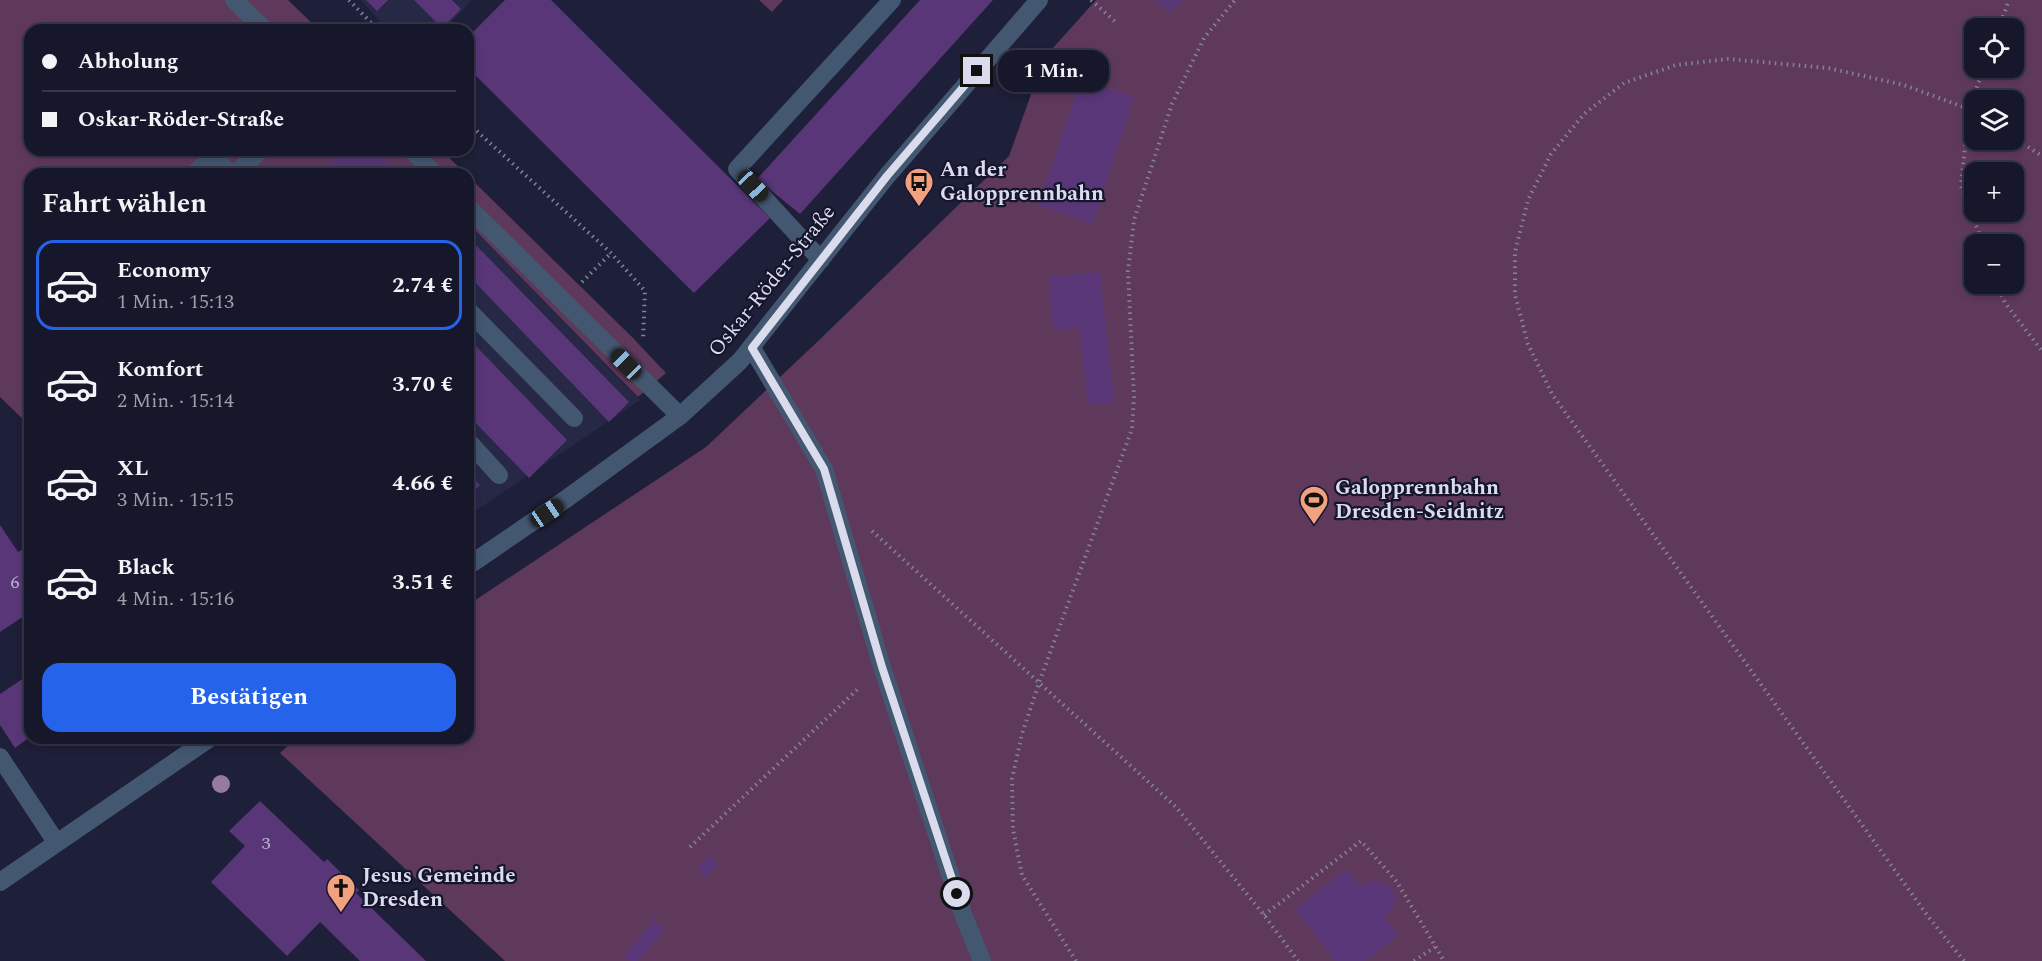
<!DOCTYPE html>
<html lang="de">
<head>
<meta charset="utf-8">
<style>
  body { margin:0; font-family:Spectral,serif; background:#1f2032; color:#f1f3f6; height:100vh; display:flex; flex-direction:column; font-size:22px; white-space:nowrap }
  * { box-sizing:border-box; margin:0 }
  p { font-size:20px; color:#9e9fa8 }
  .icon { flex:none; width:33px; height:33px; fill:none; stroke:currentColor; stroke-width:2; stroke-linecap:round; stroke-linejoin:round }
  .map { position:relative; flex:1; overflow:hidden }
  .panel { position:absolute; left:24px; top:168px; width:450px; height:576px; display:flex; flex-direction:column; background:#16172a; border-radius:18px; box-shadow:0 3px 9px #0003,0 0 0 2px #353647 }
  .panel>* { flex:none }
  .hud { position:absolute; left:24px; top:24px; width:450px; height:132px; border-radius:18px; box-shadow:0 3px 9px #0003,0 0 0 2px #353647; display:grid; align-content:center; height:132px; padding:0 18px; background:#16172a }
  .buttons { position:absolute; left:1964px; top:18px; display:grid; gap:12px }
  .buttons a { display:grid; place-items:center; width:60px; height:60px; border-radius:12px; background:#16172a; box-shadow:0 3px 9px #0003,0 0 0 2px #353647; font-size:30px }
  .end { position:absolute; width:27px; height:27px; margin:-14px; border:8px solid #dadced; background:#111; box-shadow:0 0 0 3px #111 }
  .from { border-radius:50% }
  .bubble { position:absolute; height:42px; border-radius:18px; background:#16172a; box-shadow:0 3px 9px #0003,0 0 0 2px #353647; font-size:20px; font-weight:700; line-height:42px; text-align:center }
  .car { position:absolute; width:18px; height:36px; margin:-18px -9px; border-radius:8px; box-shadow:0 0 4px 2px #0007; background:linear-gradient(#222 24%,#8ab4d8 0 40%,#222 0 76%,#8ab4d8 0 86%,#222 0) }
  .hud b { display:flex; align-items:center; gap:21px; height:57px; font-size:22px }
  .hud b+b { border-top:2px solid #353647 }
  .hud i { width:15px; height:15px; background:#f1f3f6 }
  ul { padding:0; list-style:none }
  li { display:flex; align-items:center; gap:18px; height:90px; margin:0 12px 9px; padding:0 6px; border:3px solid transparent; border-radius:18px }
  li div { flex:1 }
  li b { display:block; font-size:22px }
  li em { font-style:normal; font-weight:700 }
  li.current { border-color:#2563eb }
  li>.icon { width:54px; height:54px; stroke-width:1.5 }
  h2 { padding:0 18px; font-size:27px; line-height:72px }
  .primary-button { display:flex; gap:12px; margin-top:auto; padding:12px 18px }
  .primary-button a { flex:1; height:69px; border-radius:18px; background:#2563eb; color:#fff; font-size:24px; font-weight:700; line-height:69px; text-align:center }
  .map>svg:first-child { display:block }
  .built { fill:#272846 }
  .green { fill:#5f395c; fill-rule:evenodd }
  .building { fill:#583678 }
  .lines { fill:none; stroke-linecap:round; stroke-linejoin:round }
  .path { stroke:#828498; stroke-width:4; stroke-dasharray:1.5 4.5; stroke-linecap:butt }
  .minor { stroke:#435771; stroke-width:18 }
  .tree { fill:#977b9f }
  .route { stroke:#dadced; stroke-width:8 }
  .labels { text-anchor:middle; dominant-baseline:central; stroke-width:4.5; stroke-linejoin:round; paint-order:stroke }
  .number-label { font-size:18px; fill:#bab2d0 }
  .poi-label { font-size:21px; font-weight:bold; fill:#dadced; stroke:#15152d; text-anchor:start }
  .street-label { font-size:21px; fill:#dadced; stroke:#15152d }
</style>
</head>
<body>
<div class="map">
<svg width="2042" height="961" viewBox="0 0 2042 961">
  <rect width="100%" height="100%" fill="#1e1f38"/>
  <path class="built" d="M361,0H472L444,30H387Z
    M468,223L640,400L468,516Z"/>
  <path class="green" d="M0,0H288L319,30H30V150H441L466,174H30V426L0,397Z
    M759,0H783L772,12Z
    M1096,0H2042V961H505L280,753L296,738H468V605L706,447L815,344L1009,156L1044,58ZM1974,28H2013V68H1974ZM1974,100H2013V140H1974ZM1974,172H2013V212H1974ZM1974,244H2013V284H1974Z
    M468,176L633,338L666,373L638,397L468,223Z"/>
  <path class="building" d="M366,0H388L377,11Z
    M414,0H452L461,9L442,28Z
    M505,0H551L770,218L694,293L468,68V37Z
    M920,0H993L800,214L757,179Z
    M1155,0H1183L1170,13Z
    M1080,80L1134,97L1093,223L1039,205Z
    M345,150H377L400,174H320Z
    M468,237L629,402L609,422L468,275Z
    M1100,272L1114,402L1088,405L1079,327L1054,330L1048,277Z
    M468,338L567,440L529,478L468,415Z
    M468,473L480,485L468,497Z
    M0,525L18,552L30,545V612L0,632Z
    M30,674V737L15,748L0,725V694Z
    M260,801L324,862L327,859L359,890L356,893L426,961H360L320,922L287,956L211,882L245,846L229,831Z
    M709,856L718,865L706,877L697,868Z
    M1347,869L1360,886L1370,881L1381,882L1391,887L1395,898L1392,909L1385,918L1398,935L1365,961H1336L1295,909Z
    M654,920L665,929L638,961H630L624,956Z"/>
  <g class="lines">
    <path class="path" d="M349,0L378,30
      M1091,0L1118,24
      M1999,28L2009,0
      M468,123L611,253L645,291L643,340
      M2013,137L2042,156
      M1983,244L1961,186L1969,108L1984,68
      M582,282L611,253
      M1997,284L2005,303L2042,351
      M872,531L1176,807L1264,915L1298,961
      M690,847L860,687
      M1264,915L1361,841L1397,882L1444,961
      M1076,961L1022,875L1013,829L1012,779L1022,734L1039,683L1132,429L1134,397L1128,271L1134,220L1172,104L1204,38L1235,0
      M1414,961L1435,947
      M1964,961L1927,915L1552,394L1528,344L1515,295V252L1528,200L1551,154L1584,114L1624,83L1676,65L1728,59L1828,68L1904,85L1974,111"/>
    <path class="minor" d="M234,0L265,30
      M206,150L231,174
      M411,150L435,174
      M194,174L213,157
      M235,174L261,150
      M468,207L680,416
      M821,260L737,169L892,0
      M468,310L574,418
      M752,348L824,469L882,667L964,917L982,961
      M468,441L499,475
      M468,566L566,499L680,416L740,361L887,176L1039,0
      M0,757L56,842
      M0,882L210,738"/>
  </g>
  <circle class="tree" cx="221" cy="784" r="9"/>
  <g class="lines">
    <path class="route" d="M957,894L882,667L824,469L752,348L887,176L977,71"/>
  </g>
  <defs>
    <g id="bus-pin" transform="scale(1.5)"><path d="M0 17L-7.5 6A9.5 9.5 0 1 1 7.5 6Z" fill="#f2a17e" stroke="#15152d"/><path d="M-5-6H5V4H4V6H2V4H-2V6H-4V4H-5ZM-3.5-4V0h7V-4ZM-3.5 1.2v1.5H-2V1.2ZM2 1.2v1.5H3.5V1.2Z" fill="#111"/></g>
    <g id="stadium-pin" transform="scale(1.5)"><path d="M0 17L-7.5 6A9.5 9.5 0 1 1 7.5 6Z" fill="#f2a17e" stroke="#15152d"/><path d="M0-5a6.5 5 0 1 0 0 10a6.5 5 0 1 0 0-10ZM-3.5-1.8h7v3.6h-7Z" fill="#111"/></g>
    <g id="church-pin" transform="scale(1.5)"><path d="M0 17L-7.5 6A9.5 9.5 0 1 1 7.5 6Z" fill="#f2a17e" stroke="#15152d"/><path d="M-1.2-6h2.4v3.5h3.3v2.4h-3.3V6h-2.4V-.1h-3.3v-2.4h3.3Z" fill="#111"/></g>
  </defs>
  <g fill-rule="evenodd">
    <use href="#bus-pin" x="919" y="182"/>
    <use href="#stadium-pin" x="1314" y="500"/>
    <use href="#church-pin" x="341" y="888"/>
  </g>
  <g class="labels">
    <g class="number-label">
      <text x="15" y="582">6</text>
      <text x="266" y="843">3</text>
    </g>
    <g class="poi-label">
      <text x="940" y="170">An der<tspan x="940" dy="24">Galopprennbahn</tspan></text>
      <text x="1335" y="488">Galopprennbahn<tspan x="1335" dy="24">Dresden-Seidnitz</tspan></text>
      <text x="362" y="876">Jesus Gemeinde<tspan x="362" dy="24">Dresden</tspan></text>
    </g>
    <g class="street-label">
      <text transform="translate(772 281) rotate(-51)">Oskar-Röder-Straße</text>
    </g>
  </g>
</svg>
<div class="buttons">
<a><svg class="icon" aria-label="locate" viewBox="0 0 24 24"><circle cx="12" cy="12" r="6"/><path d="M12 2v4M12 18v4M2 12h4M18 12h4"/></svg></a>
<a><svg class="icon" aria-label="layers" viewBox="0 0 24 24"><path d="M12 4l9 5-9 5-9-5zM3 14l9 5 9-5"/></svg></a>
<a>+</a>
<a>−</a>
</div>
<i class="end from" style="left:957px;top:894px"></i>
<i class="end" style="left:977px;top:71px"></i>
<div class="bubble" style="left:998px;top:50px;width:111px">1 Min.</div>
<i class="car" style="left:753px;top:186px;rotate:137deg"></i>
<i class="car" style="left:626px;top:364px;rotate:315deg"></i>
<i class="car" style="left:547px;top:513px;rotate:56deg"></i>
<div class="hud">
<b><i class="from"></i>Abholung</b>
<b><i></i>Oskar-Röder-Straße</b>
</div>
<section class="panel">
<h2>Fahrt wählen</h2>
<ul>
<li class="current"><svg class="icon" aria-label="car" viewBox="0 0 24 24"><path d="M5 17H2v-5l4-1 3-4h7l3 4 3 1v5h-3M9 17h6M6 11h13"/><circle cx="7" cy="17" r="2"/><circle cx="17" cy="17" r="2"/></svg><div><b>Economy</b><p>1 Min. · 15:13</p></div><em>2.74 €</em></li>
<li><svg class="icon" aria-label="car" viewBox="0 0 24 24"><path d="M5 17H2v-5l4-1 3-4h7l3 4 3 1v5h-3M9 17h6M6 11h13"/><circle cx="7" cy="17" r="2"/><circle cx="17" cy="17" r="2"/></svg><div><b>Komfort</b><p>2 Min. · 15:14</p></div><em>3.70 €</em></li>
<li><svg class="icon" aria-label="car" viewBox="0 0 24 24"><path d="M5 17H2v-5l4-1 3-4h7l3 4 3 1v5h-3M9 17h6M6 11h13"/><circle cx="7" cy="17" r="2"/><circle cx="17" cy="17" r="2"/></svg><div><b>XL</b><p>3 Min. · 15:15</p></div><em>4.66 €</em></li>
<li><svg class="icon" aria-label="car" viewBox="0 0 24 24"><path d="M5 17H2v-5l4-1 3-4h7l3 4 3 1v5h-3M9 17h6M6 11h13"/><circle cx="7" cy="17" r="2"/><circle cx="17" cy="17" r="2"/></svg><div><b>Black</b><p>4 Min. · 15:16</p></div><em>3.51 €</em></li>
</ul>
<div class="primary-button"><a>Bestätigen</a></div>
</section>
</div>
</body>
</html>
